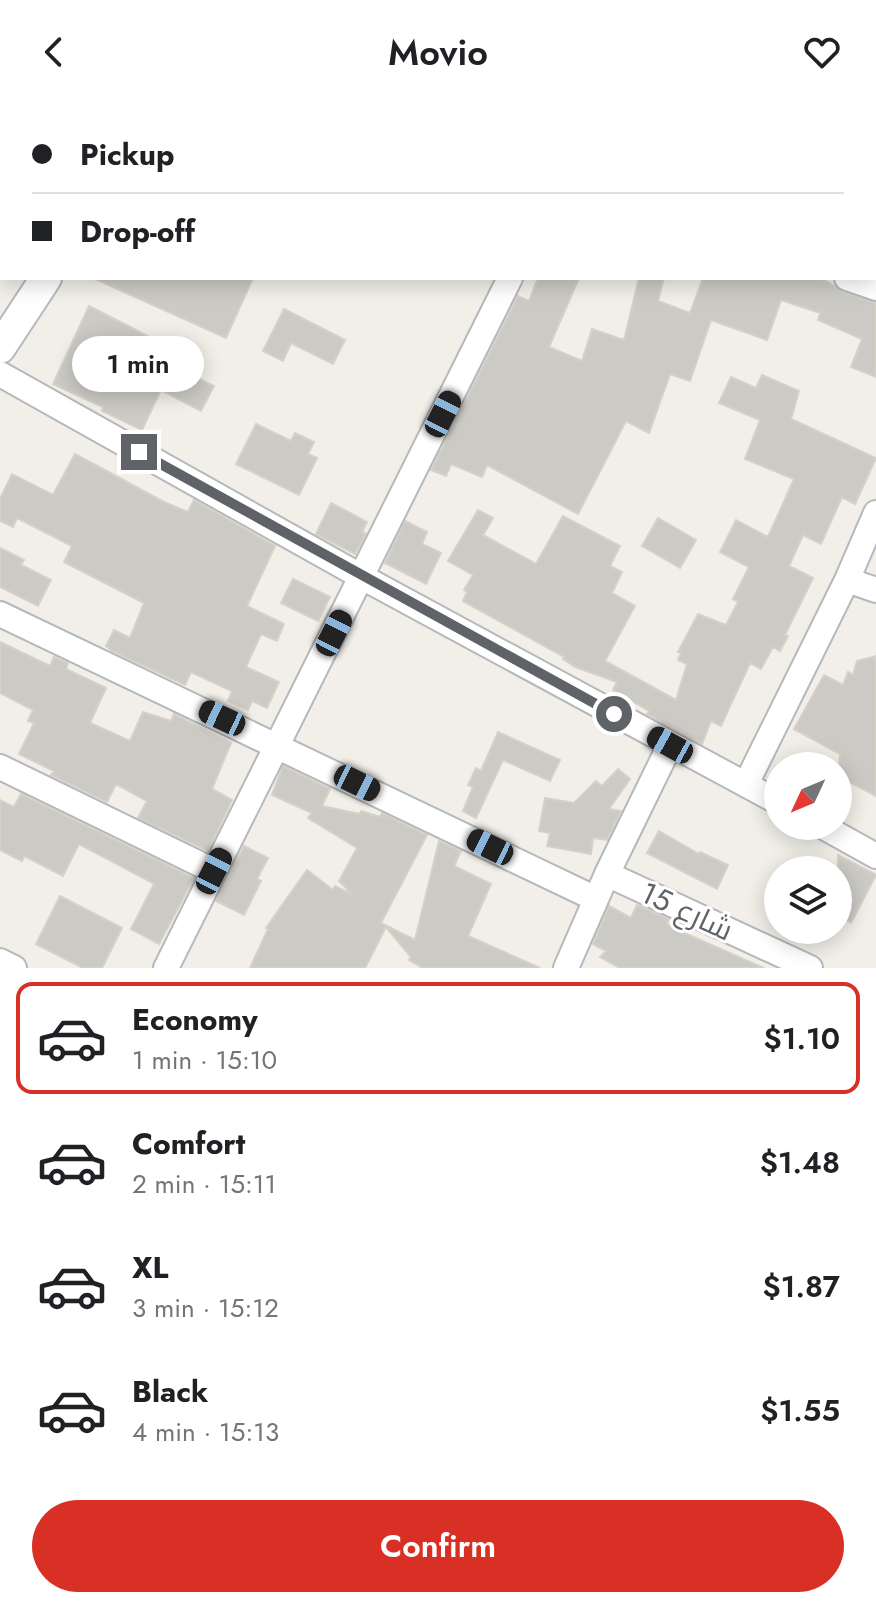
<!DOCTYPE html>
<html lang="en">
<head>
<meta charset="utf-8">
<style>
  body { margin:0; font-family:Jost,Cairo,sans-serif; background:#f2f2f2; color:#202124; height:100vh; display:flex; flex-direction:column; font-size:30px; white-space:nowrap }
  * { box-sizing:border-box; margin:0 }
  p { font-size:26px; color:#757577 }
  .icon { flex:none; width:44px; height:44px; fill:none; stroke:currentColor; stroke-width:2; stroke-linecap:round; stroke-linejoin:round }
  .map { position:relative; height:864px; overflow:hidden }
  .sheet { display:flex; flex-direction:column; background:#fff; flex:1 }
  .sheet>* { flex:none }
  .hud { position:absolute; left:0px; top:0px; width:876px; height:176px; box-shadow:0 4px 20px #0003; display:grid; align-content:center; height:176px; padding:0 32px; background:#fff }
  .needle { width:52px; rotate:226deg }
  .buttons { position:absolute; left:764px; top:648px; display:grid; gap:16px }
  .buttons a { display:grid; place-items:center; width:88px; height:88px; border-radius:50%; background:#fff; box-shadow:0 4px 20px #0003; font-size:40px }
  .end { position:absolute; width:36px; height:36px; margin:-18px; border:10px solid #5f6368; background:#fff; box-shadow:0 0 0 4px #fff }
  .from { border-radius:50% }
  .bubble { position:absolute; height:56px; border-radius:28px; background:#fff; box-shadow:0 4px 20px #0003; font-size:26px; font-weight:600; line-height:56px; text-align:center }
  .car { position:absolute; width:24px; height:48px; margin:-24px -12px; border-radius:10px; box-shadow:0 0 6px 2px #0007; background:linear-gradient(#222 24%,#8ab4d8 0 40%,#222 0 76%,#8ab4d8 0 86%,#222 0) }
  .hud b { display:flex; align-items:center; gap:28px; height:76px; font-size:30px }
  .hud b+b { border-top:2px solid #e0e0e0 }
  .hud i { width:20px; height:20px; background:#202124 }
  ul { padding:14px 0 0; list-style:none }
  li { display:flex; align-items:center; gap:24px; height:112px; margin:0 16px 12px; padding:0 16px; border:4px solid transparent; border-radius:16px }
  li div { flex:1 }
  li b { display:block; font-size:30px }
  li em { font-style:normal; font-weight:600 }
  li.selected { border-color:#d93025 }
  li>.icon { width:72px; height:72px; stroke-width:1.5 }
  .action { display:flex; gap:16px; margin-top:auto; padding:16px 32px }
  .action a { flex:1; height:92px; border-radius:48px; background:#d93025; color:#fff; font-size:32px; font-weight:600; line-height:92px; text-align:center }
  header { display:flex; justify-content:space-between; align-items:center; height:104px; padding:0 32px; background:#fff; font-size:36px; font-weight:600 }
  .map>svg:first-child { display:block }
  .building { fill:#cccac5; stroke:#d6d1c6; stroke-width:2 }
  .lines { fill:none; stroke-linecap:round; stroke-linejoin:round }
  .minor-casing { stroke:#b5b8bc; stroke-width:28 }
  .tertiary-casing { stroke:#b5b8bc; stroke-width:34 }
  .minor { stroke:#fff; stroke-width:24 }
  .tertiary { stroke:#fff; stroke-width:30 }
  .route { stroke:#5f6368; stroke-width:10 }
  .labels { text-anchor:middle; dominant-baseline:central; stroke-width:6; stroke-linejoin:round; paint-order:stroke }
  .street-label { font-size:30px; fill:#5f6368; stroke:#fff }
</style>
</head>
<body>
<header><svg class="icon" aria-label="back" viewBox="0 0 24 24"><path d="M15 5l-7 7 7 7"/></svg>Movio<svg class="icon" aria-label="heart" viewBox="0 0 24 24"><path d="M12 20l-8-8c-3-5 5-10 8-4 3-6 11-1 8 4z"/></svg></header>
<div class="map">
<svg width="876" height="864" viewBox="0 0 876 864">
  <rect width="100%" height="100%" fill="#f1efe8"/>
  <path class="building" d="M93,174H253L226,234Z
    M538,174H579L549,243L582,257L592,225L624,236L639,174H664L658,197L690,209L703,174H816L828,178L842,188L876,199V273L851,263L862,235L818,216L820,209L781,196L767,236L711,216L690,277L670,270L649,329L626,317L578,410L487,361L482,373L451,360L446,372L431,366L518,192L529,197Z
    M89,202L163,240L159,247L189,262L186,269L214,282L201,307L161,286L142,326L102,307L103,303L53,280Z
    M284,205L345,236L333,260L291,239L283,257L263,247Z
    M762,271L799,287L791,315L876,354L855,400L842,393L821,440L803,431L789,462L813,474L785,531L788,532L780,547L773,543L761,565L750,559L721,622L711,617L702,640L647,610L649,607L613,586L617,578L575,563L563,555L564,553L463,497L467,488L464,486L473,471L448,457L478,406L493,414L483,431L536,460L563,412L620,442L610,462L622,468L612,489L635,502L605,557L676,596L687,560L678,556L681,549L678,548L698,510L726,521L738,498L733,495L749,463L720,448L736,416L768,433L794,375L745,355L760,316L719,299L731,273L756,284Z
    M256,320L291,337L295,329L314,338L308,350L317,354L299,391L236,360Z
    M75,350L164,398L188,408L194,396L275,442L247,502L284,520L277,537L261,530L246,563L279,578L267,604L252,597L248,606L228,597L232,587L191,568L185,581L112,547L106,542L114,526L130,534L144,499L64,458L72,442L17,414L13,423L0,417V395L12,370L53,391Z
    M331,399L367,418L362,428L366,430L355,450L316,430Z
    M658,414L696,436L680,464L642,442Z
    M405,417L427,428L422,440L441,449L426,480L385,459Z
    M0,444L24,456L21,461L51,476L38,502L0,483Z
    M293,475L330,493L318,517L281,499Z
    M0,538L50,562L54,553L68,559L66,565L106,584L90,619L130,637L143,608L171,617L174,610L231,639L212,685L232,696L208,747L138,714L147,697L116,680L107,698L51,671L54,667L19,650L34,619L28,617L33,606L0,589Z
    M876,552V692L838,672L840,650L794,625L824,571L843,581L848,568L853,571L857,557Z
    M498,628L560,656L550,677L503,656L476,714L463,707L473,683L468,681L476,664L481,667Z
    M283,662L330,685L322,702L360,710L361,707L380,713L382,709L427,731L381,819L415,836L439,737L461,747L454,762L491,780L468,832L540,864H423L409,856L411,853L386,823L365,864H250L268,825L266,824L307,766L333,786L335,782L353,791L339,777L357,744L308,714L312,709L272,691Z
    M618,665L630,675L609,705L621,707L607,736L593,734L591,750L547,742L550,729L539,727L545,694L574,699L596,677L602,682Z
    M21,690L194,774L159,840L131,825L154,780L145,775L79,740L63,772L24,752L22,757L0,746V696L14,703Z
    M659,727L699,750L700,748L728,761L717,785L647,749Z
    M244,742L268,754L257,775L261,777L244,811L216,797Z
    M838,751L876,771L851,819L838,812Z
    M60,792L122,824L102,864H83L36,840Z
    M637,801L669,815L667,820L683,827L682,828L764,864H620L600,853L606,847L593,840L609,802L631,814Z"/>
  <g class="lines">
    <g class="minor-casing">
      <path id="minor" d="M349,0L355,2
        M734,2L735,0
        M0,127L2,128
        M847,174L876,184
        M0,270L362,473L778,698
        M847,476L876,486
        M0,510L596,795
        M0,663L214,767
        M746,680L847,476L876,409
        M822,722L876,752
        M607,770L810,864
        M0,857L14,864
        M166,864L510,174
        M566,864L607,770L670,641"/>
    </g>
    <g class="tertiary-casing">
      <path id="tertiary" d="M153,2L154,0
        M0,244L46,174"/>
    </g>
    <use href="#minor" class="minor"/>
    <use href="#tertiary" class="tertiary"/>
  </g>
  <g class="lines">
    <path class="route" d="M139,348L614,610"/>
  </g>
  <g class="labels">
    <g class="street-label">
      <text transform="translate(687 807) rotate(25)">شارع 15</text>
    </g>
  </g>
</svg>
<div class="buttons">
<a><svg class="needle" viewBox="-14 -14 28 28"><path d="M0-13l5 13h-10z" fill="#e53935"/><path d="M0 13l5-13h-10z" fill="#757577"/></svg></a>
<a><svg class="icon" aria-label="layers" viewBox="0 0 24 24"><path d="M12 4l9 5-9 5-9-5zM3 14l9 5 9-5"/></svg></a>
</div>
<i class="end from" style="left:614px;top:610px"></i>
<i class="end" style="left:139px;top:348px"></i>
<div class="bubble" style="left:72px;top:232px;width:132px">1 min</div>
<i class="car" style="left:443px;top:310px;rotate:27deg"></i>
<i class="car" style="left:334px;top:529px;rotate:27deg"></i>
<i class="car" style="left:222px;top:614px;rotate:295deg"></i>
<i class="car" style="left:670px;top:641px;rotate:299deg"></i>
<i class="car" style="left:357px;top:679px;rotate:116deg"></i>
<i class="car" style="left:490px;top:743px;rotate:296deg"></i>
<i class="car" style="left:214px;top:767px;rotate:27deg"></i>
<div class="hud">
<b><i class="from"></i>Pickup</b>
<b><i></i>Drop-off</b>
</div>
</div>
<section class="sheet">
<ul>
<li class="selected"><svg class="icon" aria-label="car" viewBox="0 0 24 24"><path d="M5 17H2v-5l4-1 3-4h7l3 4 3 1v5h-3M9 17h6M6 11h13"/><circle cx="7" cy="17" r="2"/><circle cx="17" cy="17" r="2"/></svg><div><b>Economy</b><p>1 min · 15:10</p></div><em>$1.10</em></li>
<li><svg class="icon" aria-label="car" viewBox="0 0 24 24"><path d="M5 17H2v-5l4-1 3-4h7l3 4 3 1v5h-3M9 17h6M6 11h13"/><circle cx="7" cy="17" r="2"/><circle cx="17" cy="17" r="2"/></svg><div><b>Comfort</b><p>2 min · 15:11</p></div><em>$1.48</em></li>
<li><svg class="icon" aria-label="car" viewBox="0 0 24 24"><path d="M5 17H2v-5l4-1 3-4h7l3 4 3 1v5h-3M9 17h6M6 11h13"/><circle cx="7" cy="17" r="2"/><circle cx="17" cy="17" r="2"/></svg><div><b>XL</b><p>3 min · 15:12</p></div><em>$1.87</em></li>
<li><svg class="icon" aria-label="car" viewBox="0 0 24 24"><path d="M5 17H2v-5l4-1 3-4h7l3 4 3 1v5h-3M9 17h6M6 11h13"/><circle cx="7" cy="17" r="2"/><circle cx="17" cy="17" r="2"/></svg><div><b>Black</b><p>4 min · 15:13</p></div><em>$1.55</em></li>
</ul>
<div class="action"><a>Confirm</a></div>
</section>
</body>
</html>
